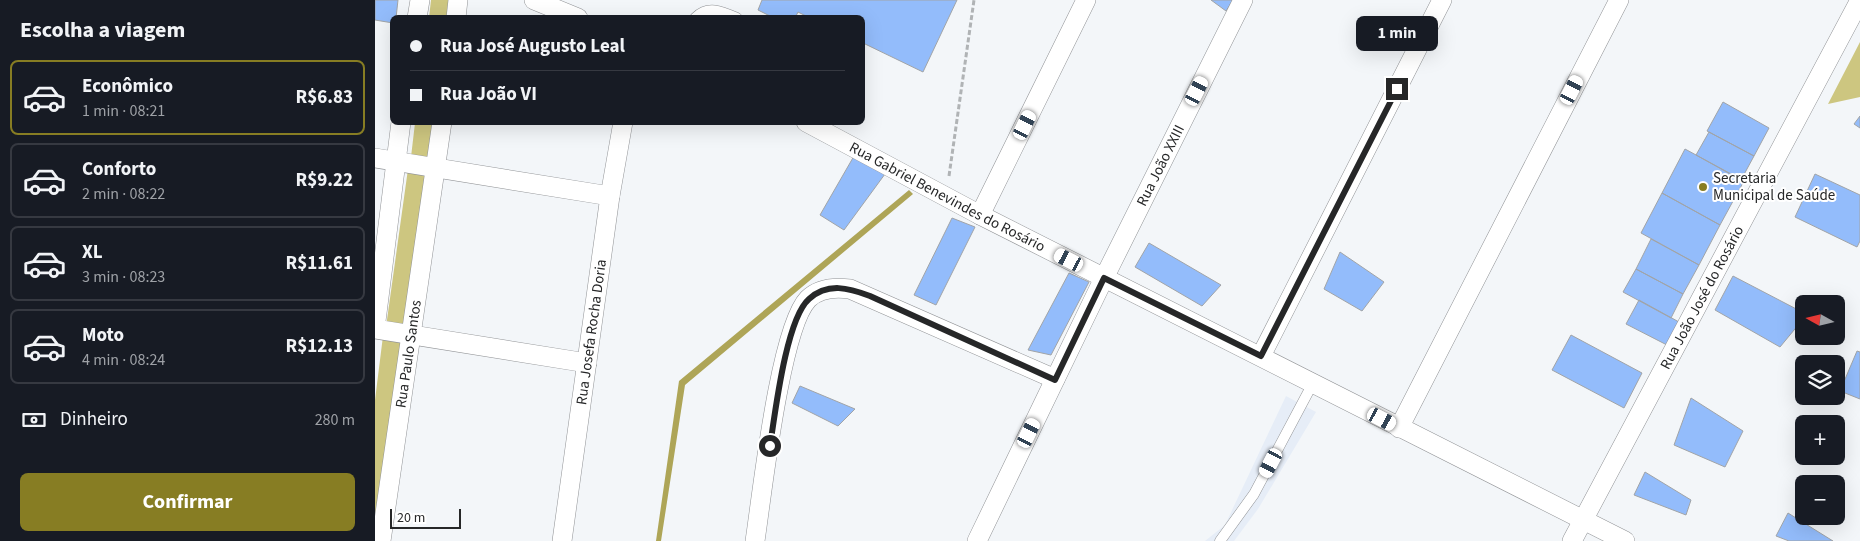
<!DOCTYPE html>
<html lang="pt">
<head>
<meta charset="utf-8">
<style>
  body { margin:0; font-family:"Source Sans 3",sans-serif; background:#242831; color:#f1f3f6; height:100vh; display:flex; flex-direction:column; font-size:19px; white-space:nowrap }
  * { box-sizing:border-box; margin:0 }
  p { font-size:16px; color:#9ea1a6 }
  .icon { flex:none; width:28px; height:28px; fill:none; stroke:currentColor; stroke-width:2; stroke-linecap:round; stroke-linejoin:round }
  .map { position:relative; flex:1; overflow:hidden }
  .drawer { display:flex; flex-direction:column; background:#171b24; width:375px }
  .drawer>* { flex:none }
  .banner { position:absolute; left:15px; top:15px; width:475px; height:110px; border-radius:8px; box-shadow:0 5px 20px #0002; display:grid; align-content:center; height:110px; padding:0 20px; background:#171b24 }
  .needle { width:32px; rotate:278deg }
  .tools { position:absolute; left:1420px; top:295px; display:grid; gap:10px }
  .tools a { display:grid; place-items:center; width:50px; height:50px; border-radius:8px; background:#171b24; box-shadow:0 5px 20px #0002; font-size:25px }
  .scale { position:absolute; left:15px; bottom:12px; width:71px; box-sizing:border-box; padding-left:5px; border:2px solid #262728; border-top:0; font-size:14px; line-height:18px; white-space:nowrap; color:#262728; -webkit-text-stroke:4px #fff; paint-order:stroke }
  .end { position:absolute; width:22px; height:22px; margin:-11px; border:6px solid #262728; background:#fff; box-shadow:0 0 0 2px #fff }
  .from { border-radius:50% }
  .bubble { position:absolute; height:35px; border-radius:8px; background:#171b24; box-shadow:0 5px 20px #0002; font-size:16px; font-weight:700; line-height:35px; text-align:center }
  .car { position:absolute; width:15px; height:30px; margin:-15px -8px; border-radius:6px; box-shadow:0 0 4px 1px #0007; background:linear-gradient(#fff 24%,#345 0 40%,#fff 0 76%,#345 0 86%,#fff 0) }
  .banner b { display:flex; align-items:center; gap:18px; height:48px; font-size:19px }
  .banner b+b { border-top:1px solid #363941 }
  .banner i { width:12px; height:12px; background:#f1f3f6 }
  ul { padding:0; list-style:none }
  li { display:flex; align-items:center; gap:15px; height:75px; margin:0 10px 8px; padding:0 10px; border:2px solid #363941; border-radius:8px }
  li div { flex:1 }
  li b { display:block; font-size:19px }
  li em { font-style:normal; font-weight:700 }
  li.active { border-color:#877d23 }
  li>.icon { width:45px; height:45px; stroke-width:1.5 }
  h2 { padding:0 20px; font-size:22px; line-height:60px }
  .pay { display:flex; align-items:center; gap:12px; height:55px; padding:0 20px; font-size:19px }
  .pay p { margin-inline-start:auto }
  .button { display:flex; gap:10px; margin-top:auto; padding:10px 20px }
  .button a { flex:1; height:58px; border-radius:8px; background:#877d23; color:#fff; font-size:20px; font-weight:700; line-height:58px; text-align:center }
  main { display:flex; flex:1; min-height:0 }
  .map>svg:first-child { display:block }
  .built { fill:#e6edf7 }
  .green { fill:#cdc680 }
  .water { fill:#aea557 }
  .building { fill:#93bcfb; stroke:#a1a4a7 }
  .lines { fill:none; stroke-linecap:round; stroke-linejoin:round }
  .lane-casing { stroke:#919396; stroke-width:11 }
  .street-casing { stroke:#919396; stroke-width:20 }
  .path { stroke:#b0b3b5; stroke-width:3; stroke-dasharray:5 2.5; stroke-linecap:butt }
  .lane { stroke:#fff; stroke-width:10 }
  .street { stroke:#fff; stroke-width:19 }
  .route { stroke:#262728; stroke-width:6 }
  .poi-dot { fill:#877d23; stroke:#fff; stroke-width:2 }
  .labels { text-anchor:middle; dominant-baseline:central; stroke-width:4; stroke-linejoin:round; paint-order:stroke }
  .street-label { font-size:15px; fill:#262728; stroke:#fff }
  .poi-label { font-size:15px; fill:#262728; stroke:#fff; text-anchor:start }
</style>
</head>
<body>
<main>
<section class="drawer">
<h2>Escolha a viagem</h2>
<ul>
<li class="active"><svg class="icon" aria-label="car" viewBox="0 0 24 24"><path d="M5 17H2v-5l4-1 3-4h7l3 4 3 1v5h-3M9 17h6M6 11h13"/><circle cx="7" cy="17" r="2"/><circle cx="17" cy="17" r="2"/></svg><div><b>Econômico</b><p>1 min · 08:21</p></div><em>R$6.83</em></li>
<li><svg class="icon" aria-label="car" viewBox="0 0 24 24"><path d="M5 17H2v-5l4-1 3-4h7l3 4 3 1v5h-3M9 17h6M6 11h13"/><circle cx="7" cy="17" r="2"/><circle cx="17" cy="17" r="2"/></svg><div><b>Conforto</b><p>2 min · 08:22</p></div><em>R$9.22</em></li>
<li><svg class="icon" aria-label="car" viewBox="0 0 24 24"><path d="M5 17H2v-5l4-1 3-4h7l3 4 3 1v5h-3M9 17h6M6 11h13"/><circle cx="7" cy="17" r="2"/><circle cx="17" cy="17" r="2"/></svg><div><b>XL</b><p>3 min · 08:23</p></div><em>R$11.61</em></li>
<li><svg class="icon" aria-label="car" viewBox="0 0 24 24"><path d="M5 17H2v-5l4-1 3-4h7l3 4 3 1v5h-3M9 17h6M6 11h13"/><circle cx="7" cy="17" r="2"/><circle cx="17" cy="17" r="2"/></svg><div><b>Moto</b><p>4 min · 08:24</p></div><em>R$12.13</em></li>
</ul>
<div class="pay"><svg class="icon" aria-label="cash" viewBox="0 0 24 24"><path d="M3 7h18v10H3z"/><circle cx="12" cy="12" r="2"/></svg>Dinheiro<p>280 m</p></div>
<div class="button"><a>Confirmar</a></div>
</section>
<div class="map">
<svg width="1485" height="541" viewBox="0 0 1485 541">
  <rect width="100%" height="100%" fill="#f3f6f9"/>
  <path class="built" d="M911,396L941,412L883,509L859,541H830L850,525Z"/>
  <path class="green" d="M56,0H77L74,17L54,18Z
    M1485,42V97L1453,104Z
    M40,123H59L54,160L36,157Z
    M33,169L54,173L30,330L11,327Z
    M8,336L30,339L0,541V400Z"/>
  <path class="water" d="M534,190L538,194L310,385L286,541H281L304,381Z"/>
  <path class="building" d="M0,0H23L21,18H18V23L0,20Z
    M387,0H582L548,72L488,43V18H435L423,12L420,18H399L383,10Z
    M836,0H858L851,11Z
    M1348,102L1394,128L1379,156L1332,131Z
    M1485,116V128L1479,124Z
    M1334,132L1379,156L1366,180L1321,155Z
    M1310,149L1369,181L1345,225L1287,193Z
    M479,156L510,174L469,230L445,215Z
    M1440,174L1485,195V241L1482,247L1420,217Z
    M1287,193L1345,225L1324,265L1266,233Z
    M577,218L600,227L561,305L539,295Z
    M1276,239L1324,265L1308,294L1261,269Z
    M774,243L846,285L827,306L760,267Z
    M965,252L1009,282L987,311L949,289Z
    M1261,269L1308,294L1296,318L1248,292Z
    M694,273L714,282L676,355L653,350Z
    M1358,276L1429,313V318L1405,347L1340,310Z
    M1264,300L1304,322L1292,345L1251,324Z
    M1196,335L1267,373L1249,408L1177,370Z
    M1482,351L1485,352V399L1465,391Z
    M425,386L480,409L463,426L417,403Z
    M1316,398L1368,431L1350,467L1299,445Z
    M1270,472L1316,500L1311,515L1259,495Z
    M1413,513L1458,541H1414L1401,536Z"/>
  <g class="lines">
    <g class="lane-casing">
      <path id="lane" d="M320,18C333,5 346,11 362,18
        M845,541L879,494L938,383"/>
    </g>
    <g class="street-casing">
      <g id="street">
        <path d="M159,0L203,18"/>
        <path d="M42,18L45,0"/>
        <path d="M81,18L83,0"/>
        <path d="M26,122L0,329L212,363"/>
        <path id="s1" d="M431,122L605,215L1250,541"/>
        <path d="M0,158L235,196"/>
        <path d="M605,215L711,0"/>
        <path d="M886,356L1067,0"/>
        <path d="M1024,428L1244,0"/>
        <path id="s2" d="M6,541L67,122"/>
        <path id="s3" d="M187,541L235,196L248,122"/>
        <path d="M380,541C387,495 405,328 433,299C444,288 460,287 475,289L680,379"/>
        <path id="s4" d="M602,541L729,278L868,0"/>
        <path id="s5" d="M1197,541L1485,0"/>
      </g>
    </g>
    <path class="path" d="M574,176L599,0"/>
    <use href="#lane" class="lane"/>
    <use href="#street" class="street"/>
  </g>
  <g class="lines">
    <path class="route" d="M395,446C400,414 411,319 434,299C453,282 474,288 495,296L680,380L729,278L886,356L1022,89"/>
  </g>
  <circle class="poi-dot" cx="1328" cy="187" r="5"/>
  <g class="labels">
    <g class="street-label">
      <text stroke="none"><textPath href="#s4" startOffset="418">Rua João XXIII</textPath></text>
      <text stroke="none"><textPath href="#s1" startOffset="160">Rua Gabriel Benevindes do Rosário</textPath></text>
      <text stroke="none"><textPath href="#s5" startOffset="276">Rua João José do Rosário</textPath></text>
      <text stroke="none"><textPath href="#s3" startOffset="211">Rua Josefa Rocha Doria</textPath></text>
      <text stroke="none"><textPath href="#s2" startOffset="189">Rua Paulo Santos</textPath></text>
    </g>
    <g class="poi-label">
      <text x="1338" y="178">Secretaria<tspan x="1338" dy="17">Municipal de Saúde</tspan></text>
    </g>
  </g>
</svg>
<div class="tools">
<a><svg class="needle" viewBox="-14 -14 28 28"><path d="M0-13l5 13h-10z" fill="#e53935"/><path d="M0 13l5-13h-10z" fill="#9ea1a6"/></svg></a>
<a><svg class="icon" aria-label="layers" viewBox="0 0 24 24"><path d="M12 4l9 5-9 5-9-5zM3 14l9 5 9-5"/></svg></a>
<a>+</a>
<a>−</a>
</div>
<div class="scale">20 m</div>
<i class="end from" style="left:395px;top:446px"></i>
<i class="end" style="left:1022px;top:89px"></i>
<div class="bubble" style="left:981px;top:16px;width:82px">1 min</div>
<i class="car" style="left:1197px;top:90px;rotate:27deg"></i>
<i class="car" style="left:822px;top:91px;rotate:27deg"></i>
<i class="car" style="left:650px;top:125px;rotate:26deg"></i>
<i class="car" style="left:694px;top:260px;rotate:297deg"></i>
<i class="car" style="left:1007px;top:419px;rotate:118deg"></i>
<i class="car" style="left:654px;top:433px;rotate:26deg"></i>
<i class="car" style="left:896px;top:463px;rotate:208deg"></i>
<div class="banner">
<b><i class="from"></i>Rua José Augusto Leal</b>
<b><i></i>Rua João VI</b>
</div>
</div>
</main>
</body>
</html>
